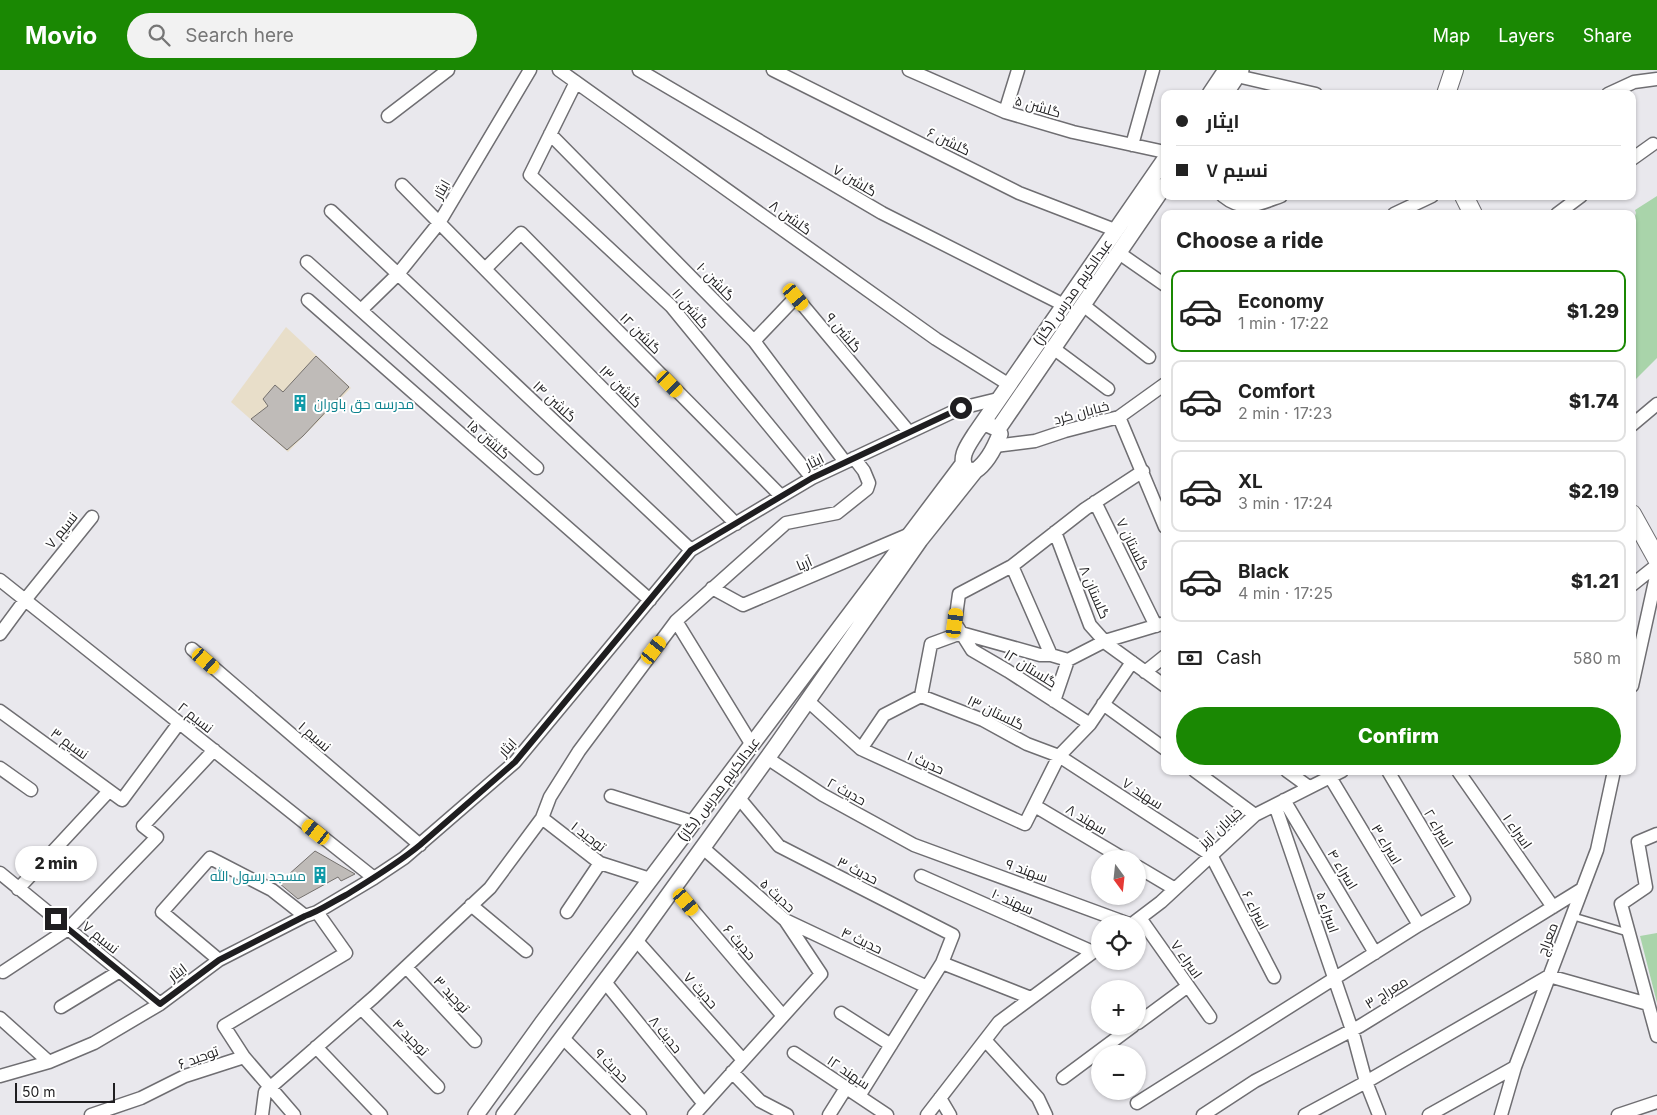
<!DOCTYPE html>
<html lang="en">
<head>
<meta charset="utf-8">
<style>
  body { margin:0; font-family:Inter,Cairo,sans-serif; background:#f2f2f2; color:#222; height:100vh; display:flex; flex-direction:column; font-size:19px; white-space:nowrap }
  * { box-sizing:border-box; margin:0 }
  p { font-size:16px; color:#767676 }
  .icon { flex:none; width:28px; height:28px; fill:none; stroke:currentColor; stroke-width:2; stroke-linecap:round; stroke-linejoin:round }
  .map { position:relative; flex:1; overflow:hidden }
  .panel { position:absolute; left:1161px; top:140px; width:475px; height:565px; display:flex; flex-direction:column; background:#fff; border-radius:10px; box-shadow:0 1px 4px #0004 }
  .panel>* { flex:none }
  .banner { position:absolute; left:1161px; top:20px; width:475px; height:110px; border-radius:10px; box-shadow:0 1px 4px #0004; display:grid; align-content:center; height:110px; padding:0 15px; background:#fff }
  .needle { width:32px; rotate:165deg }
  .tools { position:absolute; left:1091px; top:780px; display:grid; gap:10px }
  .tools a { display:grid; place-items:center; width:55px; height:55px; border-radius:50%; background:#fff; box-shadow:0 1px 4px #0004; font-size:25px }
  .scale { position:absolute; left:15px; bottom:12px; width:100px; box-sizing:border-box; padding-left:5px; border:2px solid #1f1e20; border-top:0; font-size:14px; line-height:18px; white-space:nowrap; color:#1f1e20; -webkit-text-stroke:4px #fff; paint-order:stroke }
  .end { position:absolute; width:22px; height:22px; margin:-11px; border:6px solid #1f1e20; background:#fff; box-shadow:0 0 0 2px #fff }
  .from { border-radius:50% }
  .bubble { position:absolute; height:35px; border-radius:18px; background:#fff; box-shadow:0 1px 4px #0004; font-size:16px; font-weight:800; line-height:35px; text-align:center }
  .car { position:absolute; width:15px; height:30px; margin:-15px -8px; border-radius:6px; box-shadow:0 0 4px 1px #0007; background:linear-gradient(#f5c518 24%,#345 0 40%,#f5c518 0 76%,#345 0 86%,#f5c518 0) }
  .banner b { display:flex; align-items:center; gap:18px; height:48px; font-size:19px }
  .banner b+b { border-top:1px solid #e0e0e0 }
  .banner i { width:12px; height:12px; background:#222 }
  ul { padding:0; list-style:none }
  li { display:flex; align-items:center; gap:15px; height:82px; margin:0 10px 8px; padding:0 5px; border:2px solid #e0e0e0; border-radius:10px }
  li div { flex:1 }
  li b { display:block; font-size:19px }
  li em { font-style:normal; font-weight:800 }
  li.current { border-color:#1a8803 }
  li>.icon { width:45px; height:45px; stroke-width:1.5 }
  h2 { padding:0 15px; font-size:22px; line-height:60px }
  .pay { display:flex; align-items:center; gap:12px; height:55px; padding:0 15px; font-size:19px }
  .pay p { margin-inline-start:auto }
  .button { display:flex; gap:10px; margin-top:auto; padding:10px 15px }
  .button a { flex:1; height:58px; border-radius:30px; background:#1a8803; color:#fff; font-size:20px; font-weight:800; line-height:58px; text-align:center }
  header { display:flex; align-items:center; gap:30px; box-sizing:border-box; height:70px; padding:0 25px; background:#1a8803; color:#fff }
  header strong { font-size:24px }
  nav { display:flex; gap:28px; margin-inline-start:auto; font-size:18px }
  .search { width:350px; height:45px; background:#f2f2f2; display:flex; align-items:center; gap:12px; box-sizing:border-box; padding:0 18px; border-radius:28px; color:#767676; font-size:19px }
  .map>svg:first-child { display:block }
  .education { fill:#e8dec9 }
  .green { fill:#a9d4aa }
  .building { fill:#bfbbb8; stroke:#74706d }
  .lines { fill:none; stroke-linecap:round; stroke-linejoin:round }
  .service-casing { stroke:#6f6e72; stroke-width:9 }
  .minor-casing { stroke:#6f6e72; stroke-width:15 }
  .tertiary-casing { stroke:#6f6e72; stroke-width:18 }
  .secondary-casing { stroke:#6f6e72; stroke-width:20 }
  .service { stroke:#fff; stroke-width:6 }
  .minor { stroke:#fff; stroke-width:12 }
  .tertiary { stroke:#fff; stroke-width:15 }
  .secondary { stroke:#fff; stroke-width:18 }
  .route { stroke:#1f1e20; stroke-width:6 }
  .labels { text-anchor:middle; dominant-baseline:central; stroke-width:4; stroke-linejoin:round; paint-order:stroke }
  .street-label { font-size:14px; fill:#1f1e20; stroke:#fff }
  .culture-label { font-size:14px; fill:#0d838f; stroke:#fff; text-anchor:start }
</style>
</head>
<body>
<header>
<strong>Movio</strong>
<div class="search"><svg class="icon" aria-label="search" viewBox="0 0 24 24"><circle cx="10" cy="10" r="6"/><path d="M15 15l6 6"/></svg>Search here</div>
<nav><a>Map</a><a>Layers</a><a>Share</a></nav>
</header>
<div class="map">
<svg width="1657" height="1045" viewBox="0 0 1657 1045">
  <rect width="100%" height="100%" fill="#e9e8ed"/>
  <path class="education" d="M286,257L351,318L288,382L231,332Z"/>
  <path class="green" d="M1657,126V288L1633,312V153L1636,143L1635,140Z
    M1657,863V933L1640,866Z"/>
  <path class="building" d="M316,286L349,317L303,366L287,380L251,349L268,336L263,329L275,315L283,322Z
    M315,781L355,804L341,811L338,807L298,829L279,813Z"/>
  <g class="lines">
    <g class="service-casing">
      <path id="service" d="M1572,846L1629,863"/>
    </g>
    <g class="minor-casing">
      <path id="minor" d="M559,0L936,269L1008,314
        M639,0L882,143L1064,235
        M773,0L1019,123L1115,160
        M909,0L1005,42L1073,62L1165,82
        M1237,6L1316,24
        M576,12L530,105L671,236L812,408
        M1608,24L1634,12L1657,9
        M1005,42L1018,0
        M388,46L448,0
        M550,64L754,271L845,392
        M1132,75L1153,0
        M1632,89L1653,74
        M402,115L736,454
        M1223,126C1244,143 1259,134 1281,126
        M331,141L691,480
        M1394,144L1432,126
        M1557,144L1581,126
        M1119,183L1165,215
        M307,192L537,398
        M485,199L521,163L781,426
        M308,230L650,530
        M1083,235L1149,287
        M361,240L398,204L439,153L530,0
        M754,271L796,227L909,362
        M1053,278L1108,319
        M1119,347L1165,457
        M1632,355L1657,334
        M995,376L1035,371L1065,361L1119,347L1165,314
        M1095,432L1156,556
        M1055,462L1090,555L1107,574L1165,616
        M1012,496L1051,585
        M0,510L374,808
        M1632,515L1657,495
        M712,518L743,535L910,464
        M676,551L752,675
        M961,563L1040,585H1051L1068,590L1105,571L1165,553
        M0,564L25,530L92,447
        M192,579L420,775
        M1145,602L1165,586
        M1632,616L1657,502
        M921,626L983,650L1027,674L1059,686L1211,785L1274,907
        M921,626L931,574L961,563
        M808,631L861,679L1025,754L1059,686L1090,654L1132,592
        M1054,631L1068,590
        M1103,634L1165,679
        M0,641L122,730L179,653
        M1090,654L1008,601L972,580L955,553L959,524L1012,496L1085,439L1143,401
        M861,679L884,645L921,626
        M767,688L823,725L914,775L1129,854
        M0,698L31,720
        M1195,701L1255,745
        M1287,701L1309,717
        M1458,701L1553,837
        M1330,707L1419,855
        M611,726L693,752
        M739,728L779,776L953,865L942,893L859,1026
        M1284,730L1375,883
        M1275,735L1352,960L1366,1012L1379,1045
        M1035,736L1124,789
        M542,748L600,793L650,809
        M1657,764L1638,772L1646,817L1621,834L1657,966
        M1138,797L1175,819
        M0,803L160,934
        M921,806L1093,882
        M674,818L783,946
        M18,819L109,721
        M471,835L526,881
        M567,842L600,793
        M1140,848L1210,947
        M785,850L927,917
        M1132,854L1161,832L1255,745L1342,701
        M636,870L743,990
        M219,890L162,842L210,788L272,820L305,846
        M942,893L1031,928
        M406,897L475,971
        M3,902L68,859L157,767L143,756L214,680
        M605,912L704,1034
        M61,937L120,901
        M361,938L438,1017
        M841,943L891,975
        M0,948L49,992
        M1138,953L1188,916
        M562,967L640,1045
        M985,970L1038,1028L1046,1045
        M316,977L381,1045
        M794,983L887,1045
        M244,987L224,956L346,883L317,842
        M732,1002L760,1031L787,1045
        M0,1006L49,992L94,973L160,934L219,890L305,846L317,842L374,808L404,788L515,692L691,480L812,408L961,338L998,329
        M1063,1008L1133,956
        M940,1028L950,1045
        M1137,1033L1419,855L1464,829L1388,701
        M91,1045L141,1028L185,1006L244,987L294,1045
        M262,1045L265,1022L374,927L490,818L542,748L550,727L579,681L676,551L786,453L837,443L867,419L869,413L864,401L854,388
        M694,1045L821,904L785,850L703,778
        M829,1045L846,1018
        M927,1045L999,952L1100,877
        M1203,1045L1255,1011L1360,956L1582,819
        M1305,1045L1366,1012L1549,906L1648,934
        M1429,1045L1515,997
        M1501,1045L1515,997L1597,780L1614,701
        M1618,1045L1657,1032"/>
    </g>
    <g class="tertiary-casing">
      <path id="tertiary" d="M1210,24L1226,0
        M1225,24L1241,0
        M981,356L987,354L998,359L1000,364C995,377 987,393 975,401L966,399C958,387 969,374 975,364L1165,89
        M998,359L1165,115
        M476,1045L543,952L963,394
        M504,1045L636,870L776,676L920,470L975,401"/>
    </g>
    <g class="secondary-casing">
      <path id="secondary" d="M1446,24L1454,0
        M1464,126L1473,144
        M1632,444L1657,489"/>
    </g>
    <use href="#service" class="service"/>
    <use href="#minor" class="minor"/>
    <use href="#tertiary" class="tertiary"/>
    <use href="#secondary" class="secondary"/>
  </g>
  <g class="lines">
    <path class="route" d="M56,849L160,934L219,890L305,846C320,841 332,832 346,825C372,809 397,794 420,775L515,692L691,480L812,408L961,338"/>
  </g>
  <defs>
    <g id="building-bare" transform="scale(1.35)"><path d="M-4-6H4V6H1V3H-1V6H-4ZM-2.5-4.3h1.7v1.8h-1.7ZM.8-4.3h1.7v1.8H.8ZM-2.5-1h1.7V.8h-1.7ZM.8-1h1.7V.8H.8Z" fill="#0f9aa8" stroke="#fff" stroke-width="2.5" paint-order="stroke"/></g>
  </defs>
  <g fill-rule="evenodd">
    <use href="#building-bare" x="300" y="333"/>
    <use href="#building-bare" x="320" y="805"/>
  </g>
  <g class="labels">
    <g class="street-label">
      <text transform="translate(1038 36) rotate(16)">گلشن ۵</text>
      <text transform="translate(949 71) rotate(26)">گلشن ۶</text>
      <text transform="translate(855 110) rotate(31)">گلشن ۷</text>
      <text transform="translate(441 119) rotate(-60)">ایثار</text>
      <text transform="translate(791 147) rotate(36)">گلشن ۸</text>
      <text transform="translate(716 211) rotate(46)">گلشن ۱۰</text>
      <text transform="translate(1072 222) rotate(-55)">عبدالکریم مدرس (گاز)</text>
      <text transform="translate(691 238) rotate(49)">گلشن ۱۱</text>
      <text transform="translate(844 262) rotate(50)">گلشن ۹</text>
      <text transform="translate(641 263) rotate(45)">گلشن ۱۲</text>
      <text transform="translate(621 316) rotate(45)">گلشن ۱۳</text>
      <text transform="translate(555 331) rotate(43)">گلشن ۱۴</text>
      <text transform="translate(1081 342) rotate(-15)">خیابان کرد</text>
      <text transform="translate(489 369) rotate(41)">گلشن ۱۵</text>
      <text transform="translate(814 391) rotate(-26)">ایثار</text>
      <text transform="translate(61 460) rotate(-51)">نسیم ۷</text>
      <text transform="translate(1133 474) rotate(64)">گلستان ۷</text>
      <text transform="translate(804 493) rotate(-23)">آریا</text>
      <text transform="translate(1095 522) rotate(67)">گلستان ۸</text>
      <text transform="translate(1031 598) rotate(32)">گلستان ۱۲</text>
      <text transform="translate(996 642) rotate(26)">گلستان ۱۳</text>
      <text transform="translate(196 647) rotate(38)">نسیم ۲</text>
      <text transform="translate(315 666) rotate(41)">نسیم ۱</text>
      <text transform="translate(70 673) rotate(36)">نسیم ۳</text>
      <text transform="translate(507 677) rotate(-47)">ایثار</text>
      <text transform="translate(926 692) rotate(24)">حدیث ۱</text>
      <text transform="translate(718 719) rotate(-53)">عبدالکریم مدرس (گاز)</text>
      <text transform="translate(847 721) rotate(29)">حدیث ۲</text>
      <text transform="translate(1143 723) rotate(33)">سهند ۷</text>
      <text transform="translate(1087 749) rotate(31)">سهند ۸</text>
      <text transform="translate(1220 757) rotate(-43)">خیابان آریز</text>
      <text transform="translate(1439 758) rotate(59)">اسراء ۲</text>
      <text transform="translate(1518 761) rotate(55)">اسراء ۱</text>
      <text transform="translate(589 766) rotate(38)">توحید ۱</text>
      <text transform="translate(1387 774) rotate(59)">اسراء ۳</text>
      <text transform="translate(1343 799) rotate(59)">اسراء ۴</text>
      <text transform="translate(858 800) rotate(27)">حدیث ۳</text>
      <text transform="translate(1027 800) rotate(20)">سهند ۹</text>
      <text transform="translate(778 825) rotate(43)">حدیث ۵</text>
      <text transform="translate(1013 831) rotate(24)">سهند ۱۰</text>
      <text transform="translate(1256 840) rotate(63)">اسراء ۶</text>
      <text transform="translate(1328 842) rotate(71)">اسراء ۵</text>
      <text transform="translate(101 867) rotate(39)">نسیم ۷</text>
      <text transform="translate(1547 869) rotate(-69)">معراج</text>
      <text transform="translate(862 870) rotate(25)">حدیث ۴</text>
      <text transform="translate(740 872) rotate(49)">حدیث ۶</text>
      <text transform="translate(1187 889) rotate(55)">اسراء ۷</text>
      <text transform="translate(177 902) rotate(-37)">ایثار</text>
      <text transform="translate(701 920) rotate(48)">حدیث ۷</text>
      <text transform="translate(1386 922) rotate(-32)">معراج ۳</text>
      <text transform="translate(452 924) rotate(47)">توحید ۳</text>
      <text transform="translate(666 964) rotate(51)">حدیث ۸</text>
      <text transform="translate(411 967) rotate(46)">توحید ۴</text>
      <text transform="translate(198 987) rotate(-20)">توحید ۶</text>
      <text transform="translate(612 995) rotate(45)">حدیث ۹</text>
      <text transform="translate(849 1002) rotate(34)">سهند ۱۲</text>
    </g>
    <g class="culture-label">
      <text x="314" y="333">مدرسه حق باوران</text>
      <text x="306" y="805" text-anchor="end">مسجد رسول الله</text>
    </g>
  </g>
</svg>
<div class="tools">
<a><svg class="needle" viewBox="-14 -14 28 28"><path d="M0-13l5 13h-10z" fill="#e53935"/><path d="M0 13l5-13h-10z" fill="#767676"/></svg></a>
<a><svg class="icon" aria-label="locate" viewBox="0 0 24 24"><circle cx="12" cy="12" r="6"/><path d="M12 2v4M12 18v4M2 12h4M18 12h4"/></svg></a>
<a>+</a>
<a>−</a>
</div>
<div class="scale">50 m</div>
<i class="end from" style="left:961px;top:338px"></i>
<i class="end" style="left:56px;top:849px"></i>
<div class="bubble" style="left:15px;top:776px;width:82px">2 min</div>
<i class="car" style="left:796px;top:227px;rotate:140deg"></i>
<i class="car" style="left:670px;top:314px;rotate:136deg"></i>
<i class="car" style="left:955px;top:553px;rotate:7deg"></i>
<i class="car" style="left:654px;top:580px;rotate:37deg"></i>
<i class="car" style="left:206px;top:591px;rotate:131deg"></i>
<i class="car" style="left:316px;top:762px;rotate:308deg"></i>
<i class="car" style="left:686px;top:832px;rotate:140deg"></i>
<div class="banner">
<b><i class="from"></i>ایثار</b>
<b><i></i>نسیم ۷</b>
</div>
<section class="panel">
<h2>Choose a ride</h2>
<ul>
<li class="current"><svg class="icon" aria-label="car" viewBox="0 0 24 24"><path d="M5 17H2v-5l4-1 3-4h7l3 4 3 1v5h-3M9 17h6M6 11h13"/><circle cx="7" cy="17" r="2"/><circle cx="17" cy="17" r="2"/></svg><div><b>Economy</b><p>1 min · 17:22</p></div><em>$1.29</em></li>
<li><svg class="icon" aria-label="car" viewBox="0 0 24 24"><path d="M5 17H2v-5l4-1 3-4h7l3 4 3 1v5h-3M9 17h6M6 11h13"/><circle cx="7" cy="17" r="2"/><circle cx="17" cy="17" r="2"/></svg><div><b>Comfort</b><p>2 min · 17:23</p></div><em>$1.74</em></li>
<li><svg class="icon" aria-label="car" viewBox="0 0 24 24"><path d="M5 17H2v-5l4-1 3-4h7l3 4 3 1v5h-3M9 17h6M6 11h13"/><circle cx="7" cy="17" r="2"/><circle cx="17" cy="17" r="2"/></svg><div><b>XL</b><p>3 min · 17:24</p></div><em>$2.19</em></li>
<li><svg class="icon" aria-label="car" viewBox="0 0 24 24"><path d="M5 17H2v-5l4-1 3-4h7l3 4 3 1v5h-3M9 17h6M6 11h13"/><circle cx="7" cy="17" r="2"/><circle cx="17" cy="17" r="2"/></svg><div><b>Black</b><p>4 min · 17:25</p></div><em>$1.21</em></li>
</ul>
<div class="pay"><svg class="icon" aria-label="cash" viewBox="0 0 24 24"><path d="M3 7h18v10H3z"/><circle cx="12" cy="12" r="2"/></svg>Cash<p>580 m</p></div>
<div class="button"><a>Confirm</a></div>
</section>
</div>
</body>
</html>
